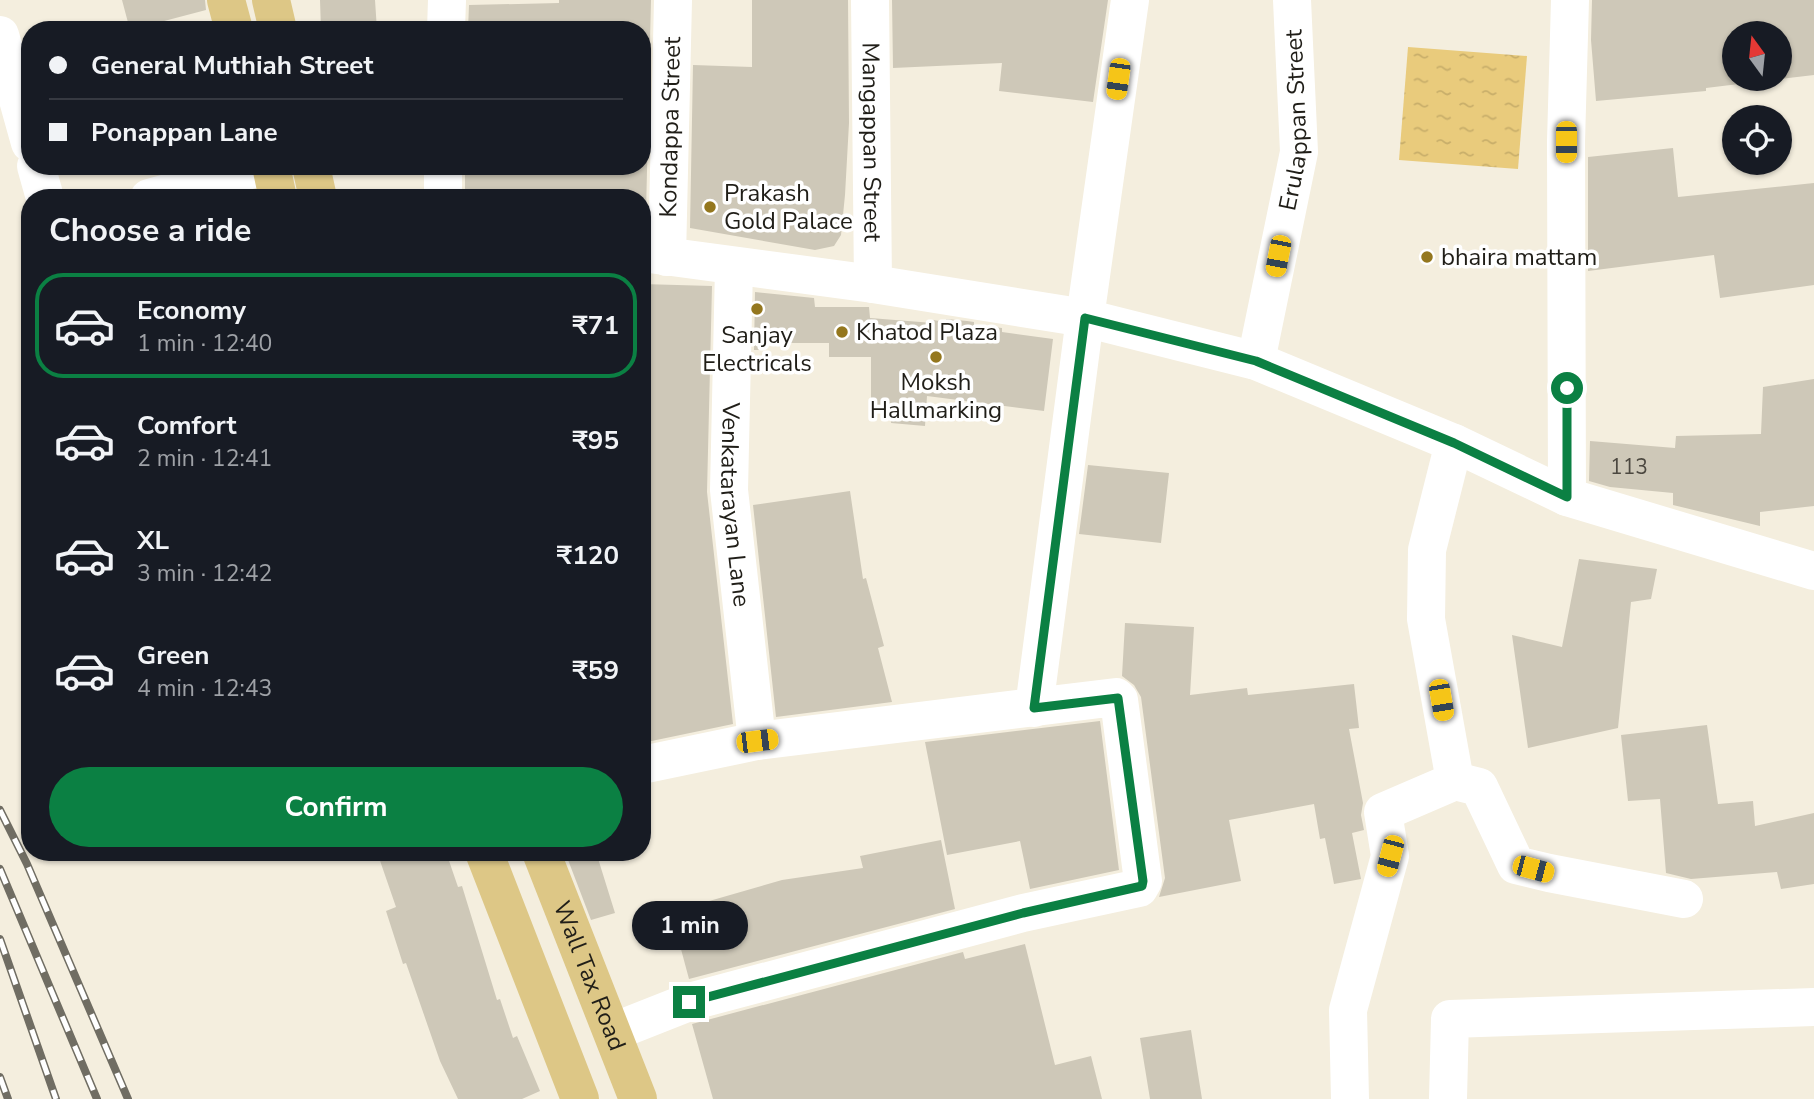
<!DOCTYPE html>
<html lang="en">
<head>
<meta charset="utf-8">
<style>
  body { margin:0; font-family:"Nunito Sans",sans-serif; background:#20242c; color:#f1f3f6; height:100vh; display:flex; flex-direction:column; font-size:26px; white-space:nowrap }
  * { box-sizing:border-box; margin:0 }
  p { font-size:23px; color:#9ea1a6 }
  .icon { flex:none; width:38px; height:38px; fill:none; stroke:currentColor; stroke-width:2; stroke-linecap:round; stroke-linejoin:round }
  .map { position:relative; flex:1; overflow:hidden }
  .drawer { position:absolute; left:21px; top:189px; width:630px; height:672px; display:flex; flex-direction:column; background:#171b24; border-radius:28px; box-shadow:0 2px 5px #0004 }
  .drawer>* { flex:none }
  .banner { position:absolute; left:21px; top:21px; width:630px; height:154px; border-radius:28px; box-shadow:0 2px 5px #0004; display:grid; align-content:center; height:154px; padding:0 28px; background:#171b24 }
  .needle { width:46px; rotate:345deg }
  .tools { position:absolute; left:1722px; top:21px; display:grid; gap:14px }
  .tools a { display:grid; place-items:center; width:70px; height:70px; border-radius:50%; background:#171b24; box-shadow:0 2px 5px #0004; font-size:35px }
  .end { position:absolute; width:32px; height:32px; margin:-16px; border:9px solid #0b8043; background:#fff; box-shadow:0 0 0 4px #fff }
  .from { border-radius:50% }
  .bubble { position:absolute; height:49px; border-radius:24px; background:#171b24; box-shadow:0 2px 5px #0004; font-size:23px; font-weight:700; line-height:49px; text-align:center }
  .car { position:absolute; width:21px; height:42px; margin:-21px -10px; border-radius:9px; box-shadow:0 0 5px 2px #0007; background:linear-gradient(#f5c518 24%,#345 0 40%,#f5c518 0 76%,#345 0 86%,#f5c518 0) }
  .banner b { display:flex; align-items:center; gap:24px; height:66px; font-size:26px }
  .banner b+b { border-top:2px solid #363941 }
  .banner i { width:18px; height:18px; background:#f1f3f6 }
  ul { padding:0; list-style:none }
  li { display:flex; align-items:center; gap:21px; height:105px; margin:0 14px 10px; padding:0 14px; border:4px solid transparent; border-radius:28px }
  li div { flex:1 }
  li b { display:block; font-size:26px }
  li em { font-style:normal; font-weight:700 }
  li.current { border-color:#0b8043 }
  li>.icon { width:63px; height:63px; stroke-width:1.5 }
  h2 { padding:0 28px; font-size:32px; line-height:84px }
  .primary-button { display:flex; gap:14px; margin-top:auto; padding:14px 28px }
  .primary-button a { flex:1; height:80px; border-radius:42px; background:#0b8043; color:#fff; font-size:28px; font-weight:700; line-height:80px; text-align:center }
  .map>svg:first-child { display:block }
  .water { fill:url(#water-ripples) }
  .building { fill:#cec8b8; fill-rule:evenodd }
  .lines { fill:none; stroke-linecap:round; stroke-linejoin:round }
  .minor { stroke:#fff; stroke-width:38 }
  .tertiary { stroke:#fff; stroke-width:38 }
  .primary { stroke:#ddc786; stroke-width:38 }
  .rail-casing { stroke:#706d63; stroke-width:8 }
  .rail { stroke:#fff; stroke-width:5; stroke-dasharray:16; stroke-linecap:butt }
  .route { stroke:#0b8043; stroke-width:9 }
  .poi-dot { fill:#94771e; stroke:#fff; stroke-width:2.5 }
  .labels { text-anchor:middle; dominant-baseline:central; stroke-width:7; stroke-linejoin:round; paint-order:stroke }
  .number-label { font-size:21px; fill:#4c4840 }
  .street-label { font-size:24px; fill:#201e18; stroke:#fff }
  .poi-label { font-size:24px; fill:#201e18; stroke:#fff; text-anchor:start }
</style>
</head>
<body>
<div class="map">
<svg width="1814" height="1099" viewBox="0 0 1814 1099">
  <defs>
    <pattern id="water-ripples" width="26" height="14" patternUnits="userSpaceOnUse" patternTransform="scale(1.75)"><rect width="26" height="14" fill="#e9cb7c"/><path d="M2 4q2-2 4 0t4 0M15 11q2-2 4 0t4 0" fill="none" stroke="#c8ae6a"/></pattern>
  </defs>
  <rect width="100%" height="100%" fill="#f4eede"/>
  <path class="water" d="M1408,47L1527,56L1518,169L1399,160Z"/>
  <path class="building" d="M122,0H205L206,10L130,30Z
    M320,0H375L377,30H321Z
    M559,0H651L646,213H642V198L465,195V166H642V30H468L469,5L559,3Z
    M752,0H848L849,123L845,195L841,235L834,246L815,250L690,228L693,65L752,67Z
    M892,0H1108L1093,102L999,91L1002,63L893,68Z
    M1592,0H1814V75L1706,88V91L1596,101L1591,40ZM1734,33H1780V79H1734Z
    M1673,148L1678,197L1814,183V285L1720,298L1714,255L1588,271V157Z
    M642,284L712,286L707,492L733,724L642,743Z
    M755,292L814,298L815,307H869L870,318L933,323V320L946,322V319L967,321L974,322V325L1002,328V332L1053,339L1044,411L927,396L925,426L891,423L892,413L871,405V357H829V343H759V350H754Z
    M1814,379V506L1760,512V526L1673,505V493L1610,487L1589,481L1590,441L1675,448L1676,436L1761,434L1763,387Z
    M1088,465L1169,473L1161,543L1079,534Z
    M850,491L863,579L866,578L884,646L878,648L892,702L776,717L753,505Z
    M1579,559L1657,569L1651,599L1631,602L1618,728L1528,748L1512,635L1562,647Z
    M1125,623L1194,627L1190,695L1247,688L1248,695L1354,684L1359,728L1349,729L1363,803L1361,815L1364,830L1352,833L1361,879L1334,884L1325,838L1320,839L1314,804L1229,820L1241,881L1159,897L1165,878L1141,697L1134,685L1122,676Z
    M1100,721L1119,870L1030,889L1020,841L947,855L925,742Z
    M1707,725L1718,804L1753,801L1755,826L1814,813V884L1781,889L1777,872L1691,879L1666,873L1660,799L1628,801L1621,735Z
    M941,840L955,909L689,979L671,912L782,880L863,868L860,856Z
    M377,852H446L458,887L462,886L497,1000L500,999L513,1038L517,1036L540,1091L522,1099H458L440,1061L406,963L403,964L386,911L396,907Z
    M565,852H596L615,913L591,920Z
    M1025,944L1055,1065L1091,1056L1102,1099H713L692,1024L963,952L965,959Z
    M1191,1030L1202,1099H1150L1140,1038Z"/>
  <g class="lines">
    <g class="minor">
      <path id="s1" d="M870,0L873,284"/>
      <path d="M446,30L447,0"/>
      <path d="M0,35L30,143"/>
      <path d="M36,166L45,198"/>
      <path d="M149,198L264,166"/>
      <path d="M443,198V166"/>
      <path id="s2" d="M667,257L673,0"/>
      <path id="s3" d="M734,267L729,490L757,741"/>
      <path id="s4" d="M1256,361L1299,152L1292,0"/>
      <path d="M1567,497L1566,142L1570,0"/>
      <path d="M1034,708L1085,318L1130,0"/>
      <path d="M1455,781L1479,787L1516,865L1549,873L1684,899"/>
      <path d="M613,1032L689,1002L1023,913L1139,888L1143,881L1119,700L1116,697L757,741L642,765"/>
      <path d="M1350,1099L1348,1010L1390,856L1383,812L1455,781L1426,619L1427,550L1454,443"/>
      <path d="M1448,1099L1450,1019L1814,1007"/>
    </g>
    <path class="tertiary" d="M642,253L873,284L1085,318L1256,361L1454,443L1567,497L1814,571"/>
    <g class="primary">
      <path d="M226,0L234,30"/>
      <path d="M271,0L278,30"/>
      <path d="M271,166L278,198"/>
      <path d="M311,166L318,198"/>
      <path d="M484,852L580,1099"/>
      <path id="s5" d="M541,852L638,1099"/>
    </g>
    <g class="rail-casing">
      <path id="rail" d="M0,810L27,864L128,1099
        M0,869L97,1099
        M0,939L56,1099
        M0,1077L8,1099"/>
    </g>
    <use href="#rail" class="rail"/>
  </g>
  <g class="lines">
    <path class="route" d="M689,1002L1023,913L1142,886L1143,881L1118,698L1034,708L1085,318L1256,361L1454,443L1567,497V388"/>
  </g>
  <g class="poi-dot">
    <circle cx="710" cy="207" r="7"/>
    <circle cx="1427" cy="257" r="7"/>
    <circle cx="757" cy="309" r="7"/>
    <circle cx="842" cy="332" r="7"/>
    <circle cx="936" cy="357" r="7"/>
  </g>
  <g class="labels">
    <g class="number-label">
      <text x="1629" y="467">113</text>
    </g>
    <g class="street-label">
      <text stroke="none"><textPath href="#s4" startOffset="245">Erulappan Street</textPath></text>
      <text stroke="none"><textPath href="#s2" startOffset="130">Kondappa Street</textPath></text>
      <text stroke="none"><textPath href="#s1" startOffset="142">Mangappan Street</textPath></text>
      <text stroke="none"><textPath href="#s3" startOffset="238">Venkatarayan Lane</textPath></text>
      <text stroke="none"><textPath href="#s5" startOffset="133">Wall Tax Road</textPath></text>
    </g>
    <g class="poi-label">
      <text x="724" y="193">Prakash<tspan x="724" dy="28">Gold Palace</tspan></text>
      <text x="1441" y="257">bhaira mattam</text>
      <text x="856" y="332">Khatod Plaza</text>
      <text x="757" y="335" text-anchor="middle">Sanjay<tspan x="757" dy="28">Electricals</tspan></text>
      <text x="936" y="382" text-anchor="middle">Moksh<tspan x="936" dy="28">Hallmarking</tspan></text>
    </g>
  </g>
</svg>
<div class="tools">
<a><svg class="needle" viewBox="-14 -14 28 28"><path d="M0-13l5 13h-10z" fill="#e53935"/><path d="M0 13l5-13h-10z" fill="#9ea1a6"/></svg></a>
<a><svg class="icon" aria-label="locate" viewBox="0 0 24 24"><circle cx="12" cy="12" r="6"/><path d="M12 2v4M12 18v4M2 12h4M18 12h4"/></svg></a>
</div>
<i class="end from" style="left:1567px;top:388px"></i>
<i class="end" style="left:689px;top:1002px"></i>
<div class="bubble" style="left:632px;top:901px;width:116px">1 min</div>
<i class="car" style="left:1118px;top:79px;rotate:188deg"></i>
<i class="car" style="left:1566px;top:142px;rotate:180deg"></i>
<i class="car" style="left:1278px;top:256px;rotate:191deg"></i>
<i class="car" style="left:1441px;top:700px;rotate:170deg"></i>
<i class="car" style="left:757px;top:741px;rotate:83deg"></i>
<i class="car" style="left:1390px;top:856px;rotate:195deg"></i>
<i class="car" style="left:1533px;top:869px;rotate:105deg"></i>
<div class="banner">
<b><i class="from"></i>General Muthiah Street</b>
<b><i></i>Ponappan Lane</b>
</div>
<section class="drawer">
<h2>Choose a ride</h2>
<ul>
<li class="current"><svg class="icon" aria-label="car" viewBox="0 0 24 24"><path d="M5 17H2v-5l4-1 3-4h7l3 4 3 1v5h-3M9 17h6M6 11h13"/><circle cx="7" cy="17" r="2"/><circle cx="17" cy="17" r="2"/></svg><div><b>Economy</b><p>1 min · 12:40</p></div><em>₹71</em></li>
<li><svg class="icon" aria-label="car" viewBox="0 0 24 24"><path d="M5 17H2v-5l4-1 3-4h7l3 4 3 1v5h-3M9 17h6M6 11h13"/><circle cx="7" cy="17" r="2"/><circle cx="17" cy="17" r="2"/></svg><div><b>Comfort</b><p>2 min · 12:41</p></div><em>₹95</em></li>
<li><svg class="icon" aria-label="car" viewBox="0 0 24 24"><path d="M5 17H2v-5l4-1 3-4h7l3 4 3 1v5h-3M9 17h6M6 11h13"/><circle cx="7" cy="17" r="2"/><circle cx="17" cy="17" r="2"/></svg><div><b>XL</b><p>3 min · 12:42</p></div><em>₹120</em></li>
<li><svg class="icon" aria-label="car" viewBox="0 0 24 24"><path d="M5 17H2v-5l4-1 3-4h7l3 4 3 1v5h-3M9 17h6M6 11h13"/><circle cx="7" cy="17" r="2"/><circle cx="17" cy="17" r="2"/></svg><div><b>Green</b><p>4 min · 12:43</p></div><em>₹59</em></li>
</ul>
<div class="primary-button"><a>Confirm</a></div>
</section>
</div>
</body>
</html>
